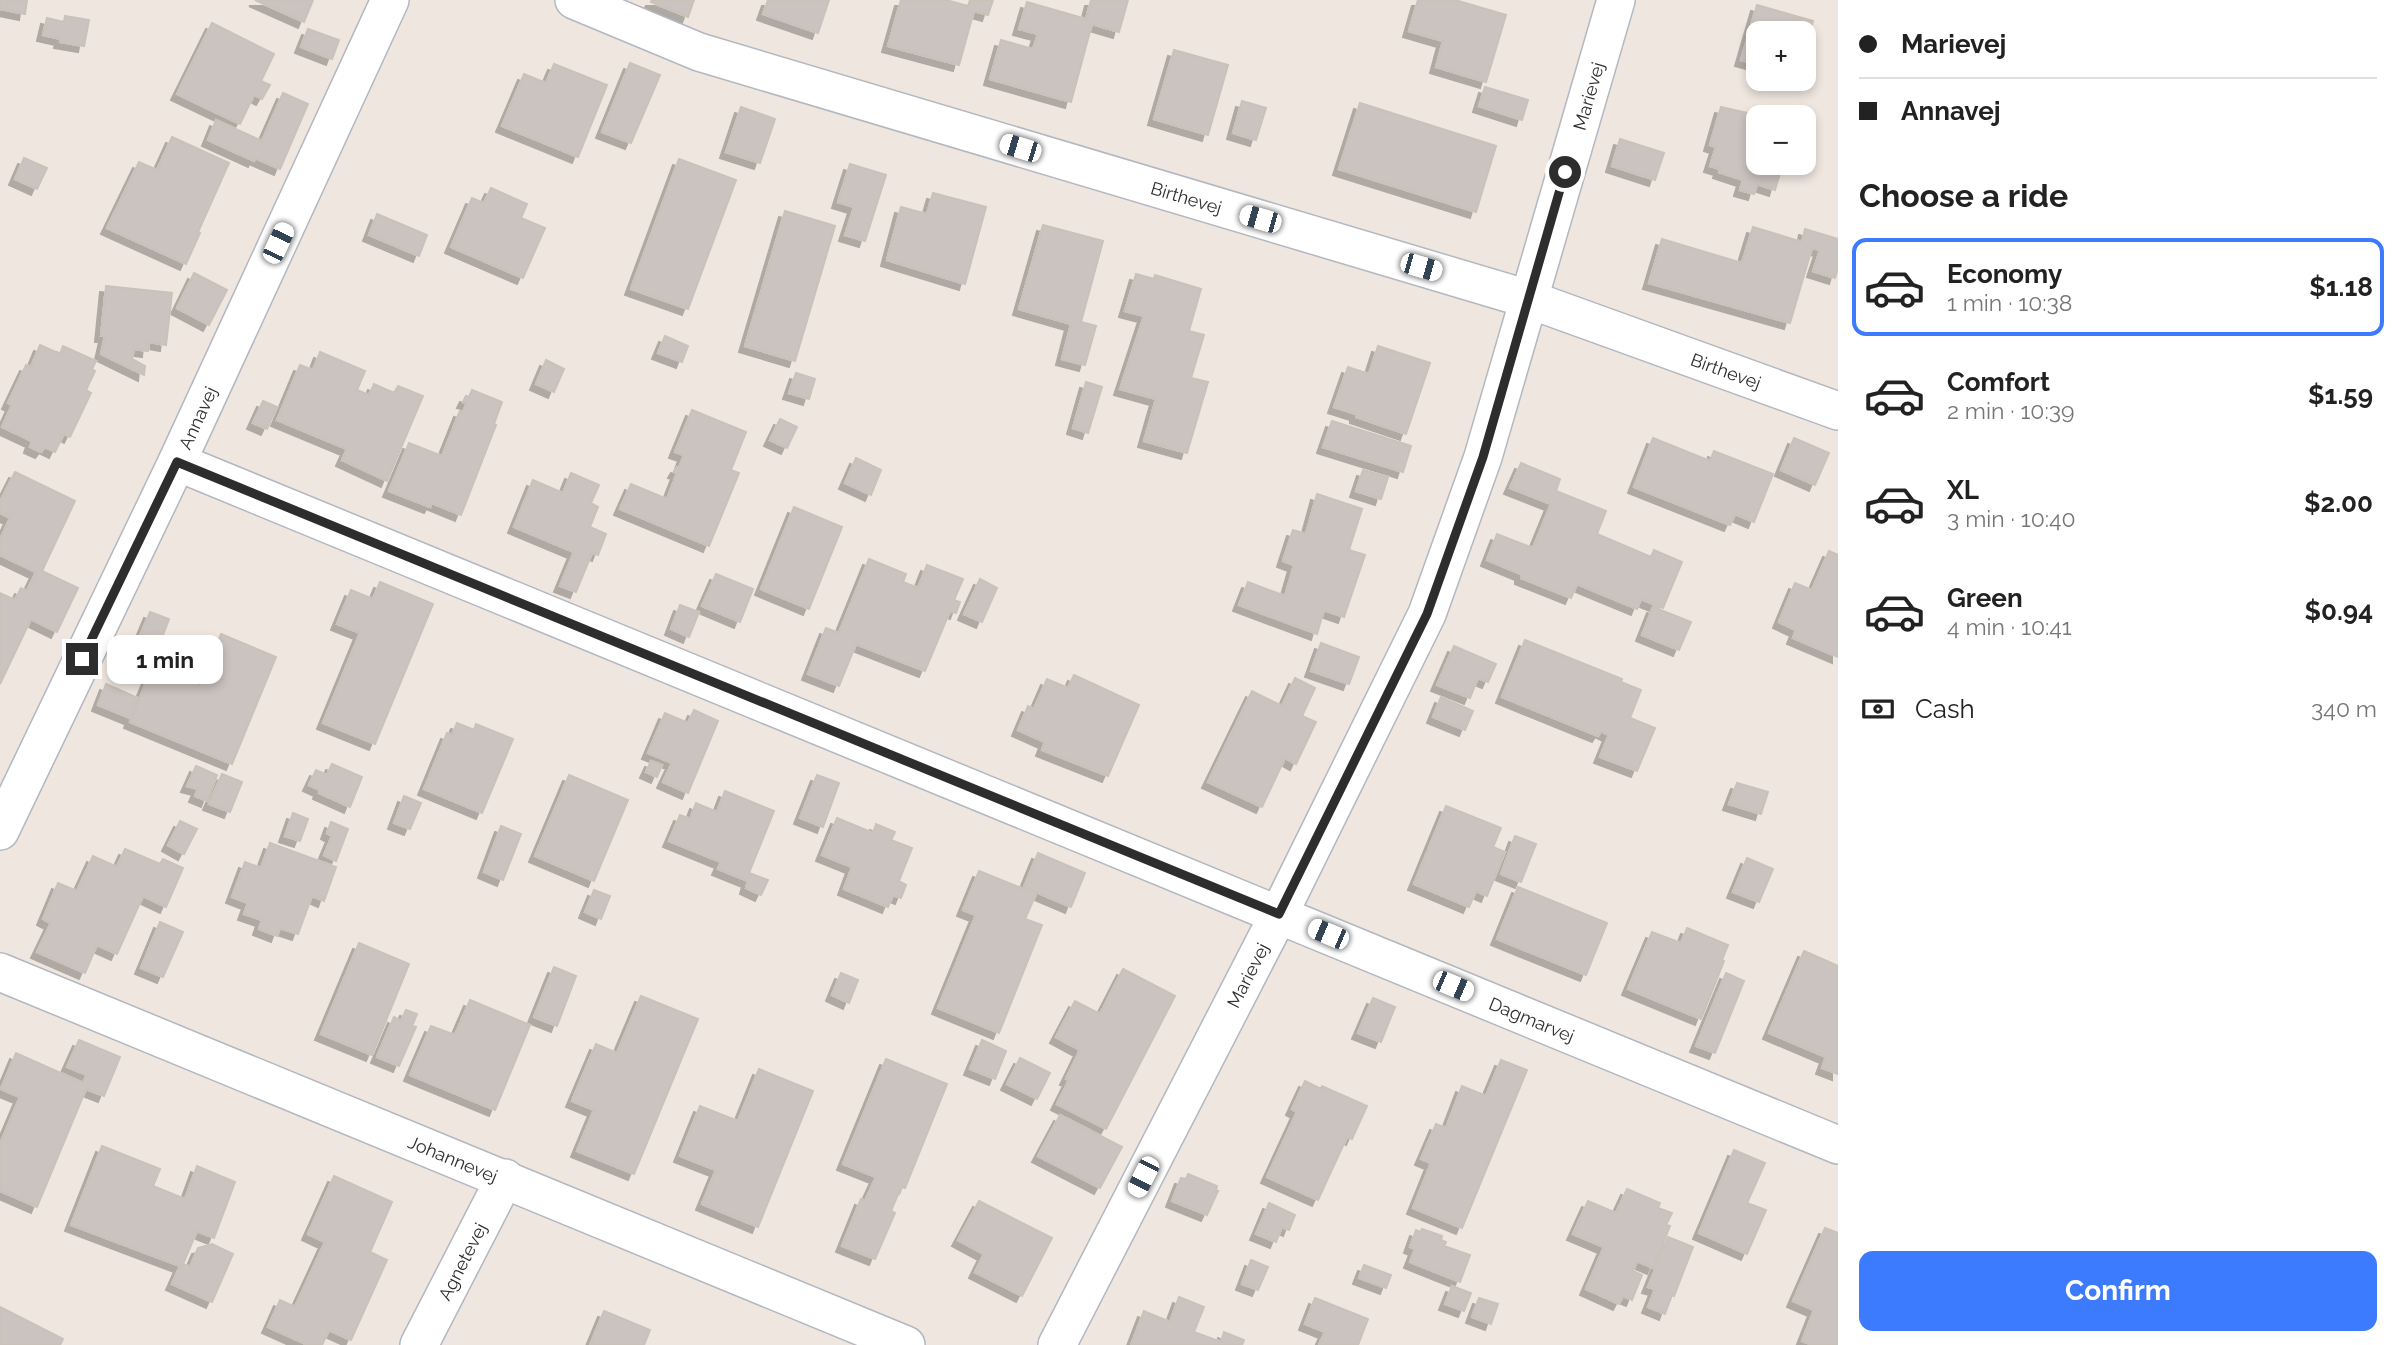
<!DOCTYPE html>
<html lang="en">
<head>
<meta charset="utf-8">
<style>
  body { margin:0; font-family:Raleway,sans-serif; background:#f6f6f6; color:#222; height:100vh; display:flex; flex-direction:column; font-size:26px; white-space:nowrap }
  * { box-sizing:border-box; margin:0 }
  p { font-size:23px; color:#767676 }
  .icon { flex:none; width:38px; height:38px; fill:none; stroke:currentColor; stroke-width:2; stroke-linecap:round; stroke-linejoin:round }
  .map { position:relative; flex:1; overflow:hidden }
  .details { display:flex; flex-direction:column; background:#fff; width:560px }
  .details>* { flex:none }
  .banner { display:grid; align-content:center; height:154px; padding:0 21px; background:#fff }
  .buttons { position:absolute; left:1746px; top:21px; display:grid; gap:14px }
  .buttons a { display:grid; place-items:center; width:70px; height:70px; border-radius:14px; background:#fff; box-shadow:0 4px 10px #0003; font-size:35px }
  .end { position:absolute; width:32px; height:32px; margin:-16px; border:9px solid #2d2d2d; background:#fff; box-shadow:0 0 0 4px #fff }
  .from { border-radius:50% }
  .bubble { position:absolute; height:49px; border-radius:14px; background:#fff; box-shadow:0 4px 10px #0003; font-size:23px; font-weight:700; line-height:49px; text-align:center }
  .car { position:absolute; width:21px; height:42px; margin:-21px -10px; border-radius:9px; box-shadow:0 0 5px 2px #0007; background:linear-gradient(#fff 24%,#345 0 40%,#fff 0 76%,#345 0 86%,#fff 0) }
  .banner b { display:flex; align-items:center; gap:24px; height:66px; font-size:26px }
  .banner b+b { border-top:2px solid #e0e0e0 }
  .banner i { width:18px; height:18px; background:#222 }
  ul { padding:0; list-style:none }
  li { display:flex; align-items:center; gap:21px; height:98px; margin:0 14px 10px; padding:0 7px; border:4px solid transparent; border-radius:14px }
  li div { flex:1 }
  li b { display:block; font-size:26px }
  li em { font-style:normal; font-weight:700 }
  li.active { border-color:#3d7bfe }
  li>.icon { width:63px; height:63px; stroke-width:1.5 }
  h2 { padding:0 21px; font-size:32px; line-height:84px }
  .pay { display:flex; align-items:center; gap:18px; height:77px; padding:0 21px; font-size:26px }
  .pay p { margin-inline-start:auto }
  .primary-button { display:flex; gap:14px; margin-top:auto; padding:14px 21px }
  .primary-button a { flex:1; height:80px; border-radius:14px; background:#3d7bfe; color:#fff; font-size:28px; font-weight:700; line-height:80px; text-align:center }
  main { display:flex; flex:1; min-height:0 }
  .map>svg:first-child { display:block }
  .building { fill:#cac3bf; stroke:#cac2b9; stroke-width:2; filter:url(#shadow) }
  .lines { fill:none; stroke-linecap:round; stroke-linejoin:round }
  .street-casing { stroke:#b3b7c0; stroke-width:40 }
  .street { stroke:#fff; stroke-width:37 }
  .route { stroke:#2d2d2d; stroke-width:9 }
  .labels { text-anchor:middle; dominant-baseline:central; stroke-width:6; stroke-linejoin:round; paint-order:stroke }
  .street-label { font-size:18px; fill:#2d2d2d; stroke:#fff }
</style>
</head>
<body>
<main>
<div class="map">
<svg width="1838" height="1345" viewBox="0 0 1838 1345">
  <defs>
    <filter id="shadow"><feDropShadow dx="-6" dy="6" stdDeviation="0" flood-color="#0004"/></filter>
  </defs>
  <rect width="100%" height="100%" fill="#efe6df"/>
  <path class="building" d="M0,0H27L25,14L0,9Z
    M255,0H313L304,22Z
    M652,0H694L688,17L651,2Z
    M768,0H829L818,33L763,14Z
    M901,0H946L968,6L970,0H993L988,15L974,11L959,65L888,46Z
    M1091,0H1128L1119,32L1092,24L1071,102L990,79L1001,40L1033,49L1038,34L1019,29L1027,2L1086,19Z
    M1418,0H1455L1506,15L1486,82L1436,67L1443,41L1409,31Z
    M1757,5L1813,21L1804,52V33H1759V65L1741,60Z
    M65,16L89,20L84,46L60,42L61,39L43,35L47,18L64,22Z
    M212,23L274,54L261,81L270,85L262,99L254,95L240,124L177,94Z
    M308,29L339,40L332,59L301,47Z
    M1174,50L1228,65L1208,135L1154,119Z
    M630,63L660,75L631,143L602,132Z
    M554,64L607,85L578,157L502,126L524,74L546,83Z
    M1485,87L1528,100L1522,120L1479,106Z
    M283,93L308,104L280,169L255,158L254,161L208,140L216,120L262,141Z
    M1242,101L1266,108L1256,140L1233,133Z
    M1360,103L1496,146L1476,212L1339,169Z
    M741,107L775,119L760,163L726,152Z
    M1721,107L1765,117H1759V163H1783L1775,190L1757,184L1754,194L1740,190L1743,180L1719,172L1720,169L1710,166L1716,147L1710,145Z
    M172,137L229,163L198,232L200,233L186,264L107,228L139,162L157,170Z
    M1620,139L1664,153L1655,180L1612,166Z
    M24,158L47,168L37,189L15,179Z
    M679,159L736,180L688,309L631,289Z
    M850,164L886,175L865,241L845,235L854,207L838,202Z
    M491,188L527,204L521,218L545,228L523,278L451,247L472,198L484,203Z
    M933,193L986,207L965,284L887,260L901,207L927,214Z
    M785,211L835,226L795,361L745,346Z
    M377,214L427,235L419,256L369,235Z
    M1043,225L1103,241L1081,322L1096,326L1085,365L1062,359L1071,324L1019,309Z
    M1753,227L1802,242L1805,229L1838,239V268L1835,278L1813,271L1820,250L1812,248L1790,323L1649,283L1662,239L1742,263Z
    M194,273L227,290L209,325L177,308Z
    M1136,274L1154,279L1155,275L1201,289L1189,331L1204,335L1191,378L1208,382L1187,453L1144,441L1156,399L1120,389L1144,316L1125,311Z
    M106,286L172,293L166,345L149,342L148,351L134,349L132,359L145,366L144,375L101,354L105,336H101Z
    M665,336L688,346L682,362L658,353Z
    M40,345L60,354L63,346L96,361L92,369L95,371L86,390L91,393L70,437L64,434L55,452L45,447L41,452L30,447L32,441L2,427L12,405L8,403L26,365L31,367Z
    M1378,346L1430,363L1406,434L1356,417V414L1334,407L1348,367L1369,374Z
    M320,352L365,371L357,390L369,395L374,384L394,393L398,386L423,396L387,481L342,460L347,449L277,420L300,365L313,370Z
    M546,360L564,369L554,392L536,384Z
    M796,373L815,379L809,399L789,393Z
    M1086,382L1102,387L1088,433L1073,428Z
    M472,390L502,402L494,424L496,425L461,515L432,503L430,507L389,491L409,443L442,456L460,411L463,412L467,403L463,402L466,396L469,397Z
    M263,401L277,407L267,429L253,423Z
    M692,410L746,432L731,470L739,473L709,546L620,509L631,484L667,499L677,473L674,472L677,467L679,468L684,455L675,452Z
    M780,419L797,427L787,448L770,440Z
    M1332,421L1411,446L1403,472L1323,447Z
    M1653,438L1710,461L1714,451L1773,474L1754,522L1735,514L1730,525L1634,487Z
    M1794,438L1829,453L1815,485L1781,470Z
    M856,458L881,470L871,495L845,483Z
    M1521,463L1560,479L1556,491L1606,511L1597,534L1651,557L1654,550L1682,562L1663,608L1641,599L1637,609L1577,584L1571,598L1521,578V574L1487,560L1497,534L1533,548L1551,504L1510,488Z
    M1363,470L1388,477L1381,499L1356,491Z
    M15,472L75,501L42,571L78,588L57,632L31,619L0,684V593L15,600L21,588L27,591L36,572L0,555V540L10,518L0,513V502Z
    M571,473L599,485L591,503L598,507L590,527L606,534L598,555L592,553L576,592L560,586L574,552L514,527L533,480L563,493Z
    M1317,494L1362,509L1349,550L1365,555L1344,617L1324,610L1317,634L1239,605L1248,582L1285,596L1294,565L1283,561L1293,530L1306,534Z
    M794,507L842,527L809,609L761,589Z
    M1829,551L1838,555V657L1793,638L1796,630L1779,622L1795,583L1812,590Z
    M869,559L906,574L903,582L918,588L927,565L963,579L954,600L960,602L956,613L950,611L925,671L856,644L839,686L808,674L826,628L839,633Z
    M716,574L753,589L740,622L702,606Z
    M980,579L997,588L982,622L964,614Z
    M380,582L433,604L375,744L323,723L360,633L337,624L351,590L373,599Z
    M680,605L699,612L689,637L671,629Z
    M1653,607L1691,622L1679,650L1642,635Z
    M150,612L169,619L155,656L135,648Z
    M221,634L276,657L232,764L130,722L152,668L200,687Z
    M1525,640L1622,679L1621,682L1641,690L1630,718L1655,728L1637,771L1600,757L1609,735L1601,731L1598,736L1502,697Z
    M1321,643L1359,657L1349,684L1311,671Z
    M1454,646L1496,664L1488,682L1478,678L1470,698L1437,685Z
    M1074,675L1139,705L1108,776L1042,750L1045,742L1018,730L1028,706L1034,709L1047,679L1068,688Z
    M1295,678L1315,688L1302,716L1316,722L1296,764L1285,758L1262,807L1208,782L1252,691L1282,706Z
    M106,684L138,698L130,718L98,705Z
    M1441,697L1473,711L1465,730L1433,717Z
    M694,710L718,721L688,793L663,782L672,763L648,753L665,713L688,723Z
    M457,723L474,730L476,724L513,739L482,813L424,789L447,733L452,735Z
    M651,761L662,765L657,777L646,772Z
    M332,764L362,777L350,807L319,793L320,790L309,785L316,770L327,775Z
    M196,766L217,775L207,801L195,796L198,789L187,786Z
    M222,774L242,782L230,812L209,804Z
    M569,775L628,800L594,881L535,856Z
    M817,775L839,783L823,827L800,818Z
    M1737,783L1768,792L1761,814L1729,804Z
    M725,791L774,811L749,873L768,880L761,895L746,888L748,881L718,869L721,862L669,841L680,815L690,819L696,803L717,812Z
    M404,796L421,803L410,829L394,823Z
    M1446,806L1501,828L1493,847L1505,852L1487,896L1476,891L1469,907L1414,884Z
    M293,813L308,819L300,841L285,836Z
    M837,818L873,833L876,824L895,832L891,840L912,848L899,881L906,885L901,898L893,895L888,907L844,889L852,867L822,855Z
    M180,821L197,829L184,854L168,845Z
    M331,822L348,829L336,861L324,855L332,836L327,833Z
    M501,826L521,834L503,880L484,872Z
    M1515,836L1536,844L1521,882L1501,874Z
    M270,843L336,867L324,901L312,896L298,934L280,928L277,936L259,929L262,920L244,914L248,903L232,897L245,862L261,868Z
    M125,849L160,864L163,859L183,868L166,907L143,896L117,954L97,945L85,973L37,952L51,923L43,919L58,883L77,891L93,856L117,867Z
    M1038,853L1085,873L1071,907L1024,887Z
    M1747,858L1773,869L1759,902L1733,892Z
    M979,871L1036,894L1025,919L1042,925L999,1033L938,1008L976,915L963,910Z
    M1518,887L1607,923L1586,975L1497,939Z
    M594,890L610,896L601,919L585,912Z
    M160,922L183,932L163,977L141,968Z
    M1687,928L1728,945L1722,960L1724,961L1701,1019L1628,989L1652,932L1681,943Z
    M359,943L409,964L372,1055L321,1034Z
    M1804,951L1838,966V1074L1822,1068L1826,1057L1769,1033Z
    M554,967L576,976L557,1026L534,1017Z
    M1123,969L1175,996L1106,1129L1057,1104L1069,1080L1066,1079L1080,1050L1056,1037L1075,1001L1100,1014Z
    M841,973L858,980L849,1003L832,995Z
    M1726,973L1744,981L1715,1053L1696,1046Z
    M641,996L698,1019L634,1174L577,1151L594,1110L572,1101L596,1044L617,1053Z
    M1373,998L1395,1007L1381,1042L1358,1033Z
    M470,1000L530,1025L495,1110L410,1075L431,1026L455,1035Z
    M406,1010L417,1014L412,1026L416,1027L399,1066L377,1057L394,1017L401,1021Z
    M79,1040L120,1057L104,1096L86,1089L37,1207L0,1191V1144L20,1097L1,1089L16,1053L83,1083L87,1075L67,1067Z
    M982,1040L1006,1051L995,1079L970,1069Z
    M1020,1058L1050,1073L1037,1099L1007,1084Z
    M886,1059L947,1084L905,1188L901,1187L891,1211L895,1213L875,1259L842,1246L861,1199L865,1201L876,1177L843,1164Z
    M1501,1060L1527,1070L1462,1228L1413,1208L1431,1163L1421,1159L1436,1124L1446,1128L1462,1086L1486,1096Z
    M759,1069L813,1091L758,1227L702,1204L716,1170L680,1156L700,1106L738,1121Z
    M1305,1081L1321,1089L1322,1086L1367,1106L1352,1139L1347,1137L1318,1200L1267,1177L1297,1112L1292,1109Z
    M1060,1115L1122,1147L1100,1188L1038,1156Z
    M102,1146L160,1169L153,1186L185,1199L197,1166L235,1182L214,1238L197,1231L183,1264L190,1267L198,1248L212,1244L233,1254L212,1302L172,1284L180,1266L71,1225Z
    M1734,1150L1765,1163L1747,1203L1766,1210L1747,1254L1699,1233Z
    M1188,1174L1217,1186L1216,1191H1218L1207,1215L1172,1201L1181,1178L1186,1179Z
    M334,1176L392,1202L370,1252L387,1260L351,1340L329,1330L322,1345H308L268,1327L280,1300L295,1307L325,1242L308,1234Z
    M1627,1189L1660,1203L1658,1208L1672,1213L1666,1225L1670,1226L1653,1268L1637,1261L1633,1271L1642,1275L1632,1300L1623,1296L1619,1304L1586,1289L1604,1247L1573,1234L1588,1201L1616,1213Z
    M979,1201L1052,1238L1022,1296L975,1272L984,1254L958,1240Z
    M1269,1203L1295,1215L1289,1230L1282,1227L1276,1242L1256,1234Z
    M1825,1228L1838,1233V1345H1813L1802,1341L1814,1310L1793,1301Z
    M1422,1229L1442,1236L1441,1240L1446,1242L1444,1246L1470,1255L1460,1282L1410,1262L1415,1249L1410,1247L1416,1230L1421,1232Z
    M1668,1237L1693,1247L1674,1296L1672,1295L1665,1314L1648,1307L1655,1289L1648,1287Z
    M1251,1260L1268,1267L1258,1290L1242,1284Z
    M1364,1265L1391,1275L1386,1288L1359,1278Z
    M1452,1286L1471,1293L1464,1311L1445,1304Z
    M1179,1297L1204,1307L1194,1332L1221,1342L1224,1332L1244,1340L1242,1345H1131L1144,1311L1170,1322Z
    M1315,1298L1368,1319L1358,1345H1319L1325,1332L1305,1324Z
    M1479,1298L1498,1304L1491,1324L1472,1317Z
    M0,1307L63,1339L60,1345H0Z
    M604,1311L650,1330L644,1345H590Z"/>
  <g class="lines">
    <g class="street-casing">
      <g id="street">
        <path id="s1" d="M574,0L699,52L1528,299L1838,411"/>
        <path id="s2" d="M177,462L1838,1145"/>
        <path id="s3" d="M0,831L177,462L390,0"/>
        <path id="s4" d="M0,972L906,1345"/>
        <path id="s5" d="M419,1345L505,1178"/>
        <path id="s6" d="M1057,1345L1279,914L1427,614L1483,457L1616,0"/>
      </g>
    </g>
    <use href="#street" class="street"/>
  </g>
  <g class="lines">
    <path class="route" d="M82,659L177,462L1279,914L1427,614L1483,457L1565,172"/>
  </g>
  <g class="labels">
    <g class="street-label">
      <text stroke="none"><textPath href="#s6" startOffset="1362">Marievej</textPath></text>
      <text stroke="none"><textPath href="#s1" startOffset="644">Birthevej</textPath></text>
      <text stroke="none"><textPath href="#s1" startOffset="1211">Birthevej</textPath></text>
      <text stroke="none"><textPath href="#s3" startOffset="458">Annavej</textPath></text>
      <text stroke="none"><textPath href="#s6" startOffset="416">Marievej</textPath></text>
      <text stroke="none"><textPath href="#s2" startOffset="1465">Dagmarvej</textPath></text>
      <text stroke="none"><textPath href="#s4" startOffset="490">Johannevej</textPath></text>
      <text stroke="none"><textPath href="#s5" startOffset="94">Agnetevej</textPath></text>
    </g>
  </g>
</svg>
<div class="buttons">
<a>+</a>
<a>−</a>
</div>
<i class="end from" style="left:1565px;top:172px"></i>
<i class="end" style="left:82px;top:659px"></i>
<div class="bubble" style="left:107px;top:635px;width:116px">1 min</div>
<i class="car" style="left:1020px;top:148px;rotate:287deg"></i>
<i class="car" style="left:1260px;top:219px;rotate:286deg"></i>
<i class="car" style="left:278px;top:243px;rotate:25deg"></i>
<i class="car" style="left:1421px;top:267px;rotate:106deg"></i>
<i class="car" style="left:1328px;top:934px;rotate:293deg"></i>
<i class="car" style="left:1453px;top:986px;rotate:113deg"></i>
<i class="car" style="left:1143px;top:1177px;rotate:207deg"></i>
</div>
<section class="details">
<div class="banner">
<b><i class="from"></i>Marievej</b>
<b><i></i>Annavej</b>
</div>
<h2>Choose a ride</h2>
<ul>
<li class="active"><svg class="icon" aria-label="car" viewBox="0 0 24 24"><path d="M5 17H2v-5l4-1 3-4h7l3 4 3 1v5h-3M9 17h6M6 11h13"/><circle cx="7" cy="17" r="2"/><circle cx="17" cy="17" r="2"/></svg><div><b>Economy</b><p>1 min · 10:38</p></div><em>$1.18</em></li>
<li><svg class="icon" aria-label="car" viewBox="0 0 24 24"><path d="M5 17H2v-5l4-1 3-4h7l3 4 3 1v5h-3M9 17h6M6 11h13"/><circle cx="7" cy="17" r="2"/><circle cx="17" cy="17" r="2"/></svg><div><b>Comfort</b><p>2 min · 10:39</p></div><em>$1.59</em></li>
<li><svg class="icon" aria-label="car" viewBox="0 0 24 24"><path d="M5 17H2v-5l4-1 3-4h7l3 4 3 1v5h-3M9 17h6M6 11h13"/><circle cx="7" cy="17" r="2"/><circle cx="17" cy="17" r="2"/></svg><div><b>XL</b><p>3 min · 10:40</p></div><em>$2.00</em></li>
<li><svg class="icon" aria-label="car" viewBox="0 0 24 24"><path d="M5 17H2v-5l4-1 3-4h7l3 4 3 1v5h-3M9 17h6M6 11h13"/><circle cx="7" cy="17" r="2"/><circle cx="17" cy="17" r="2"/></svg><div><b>Green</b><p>4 min · 10:41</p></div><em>$0.94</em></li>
</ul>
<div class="pay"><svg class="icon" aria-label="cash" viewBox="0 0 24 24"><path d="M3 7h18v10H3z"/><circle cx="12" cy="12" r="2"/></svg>Cash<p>340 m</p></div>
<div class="primary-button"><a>Confirm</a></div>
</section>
</main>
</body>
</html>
